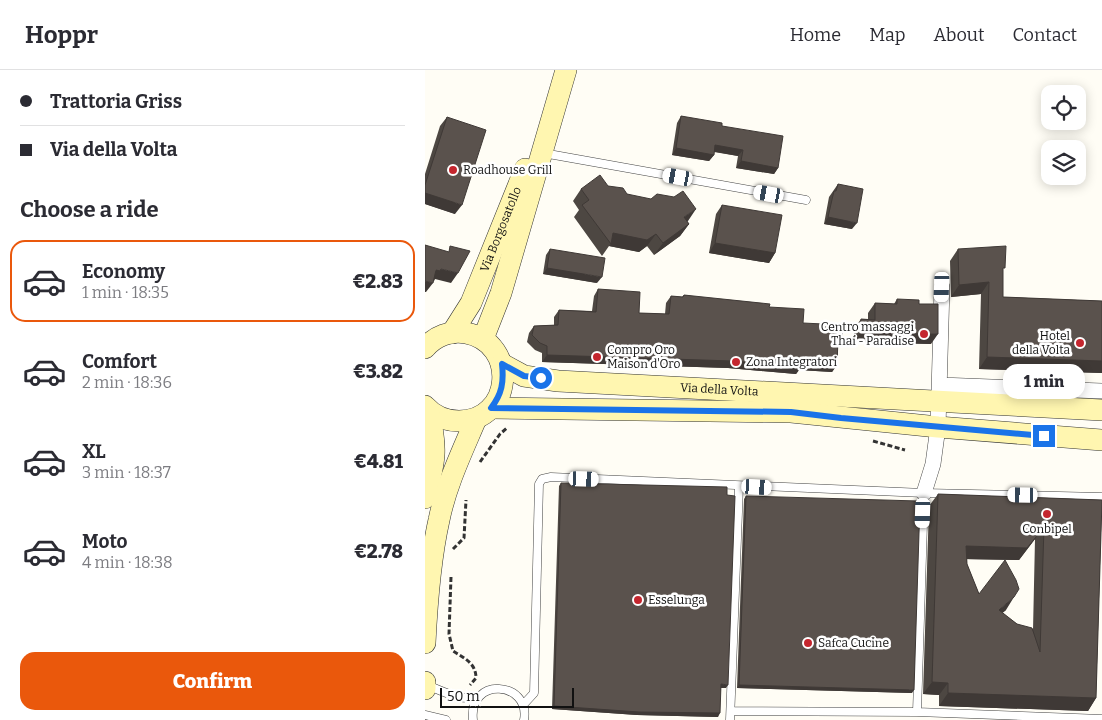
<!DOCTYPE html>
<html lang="en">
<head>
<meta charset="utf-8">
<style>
  body { margin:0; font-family:Bitter,serif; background:#f2f2f3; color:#2b2b33; height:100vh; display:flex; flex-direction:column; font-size:19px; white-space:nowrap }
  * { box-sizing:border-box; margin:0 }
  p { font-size:16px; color:#7c7c81 }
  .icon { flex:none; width:28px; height:28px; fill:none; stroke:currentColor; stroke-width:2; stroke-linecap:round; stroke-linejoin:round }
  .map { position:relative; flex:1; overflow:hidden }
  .drawer { display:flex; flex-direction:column; background:#fff; width:425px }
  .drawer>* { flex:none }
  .top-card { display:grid; align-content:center; height:110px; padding:0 20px; background:#fff }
  .fabs { position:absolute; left:616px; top:15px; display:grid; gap:10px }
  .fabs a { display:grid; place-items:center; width:45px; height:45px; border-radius:10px; background:#fff; box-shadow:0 2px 12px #0003; font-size:25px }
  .scale { position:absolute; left:15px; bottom:12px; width:134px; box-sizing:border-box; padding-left:5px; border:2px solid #111; border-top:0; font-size:14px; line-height:18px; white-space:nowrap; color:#111; -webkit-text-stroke:4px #fff; paint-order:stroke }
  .end { position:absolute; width:22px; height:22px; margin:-11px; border:6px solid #1a73e8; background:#fff; box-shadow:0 0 0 2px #fff }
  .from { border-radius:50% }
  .bubble { position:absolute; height:35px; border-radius:15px; background:#fff; box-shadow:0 2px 12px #0003; font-size:16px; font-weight:800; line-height:35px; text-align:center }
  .car { position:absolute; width:15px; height:30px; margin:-15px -8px; border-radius:6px; box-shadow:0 0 4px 1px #0007; background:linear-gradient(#fff 24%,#345 0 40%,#fff 0 76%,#345 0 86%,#fff 0) }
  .top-card b { display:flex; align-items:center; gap:18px; height:48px; font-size:19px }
  .top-card b+b { border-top:1px solid #e1e1e2 }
  .top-card i { width:12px; height:12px; background:#2b2b33 }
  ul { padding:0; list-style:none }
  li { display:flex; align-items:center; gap:15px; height:82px; margin:0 10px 8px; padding:0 10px; border:2px solid transparent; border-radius:15px }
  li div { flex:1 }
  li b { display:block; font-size:19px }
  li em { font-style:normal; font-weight:800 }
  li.on { border-color:#ea580c }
  li>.icon { width:45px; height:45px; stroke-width:1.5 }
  h2 { padding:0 20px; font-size:22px; line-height:60px }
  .button { display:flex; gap:10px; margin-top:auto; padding:10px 20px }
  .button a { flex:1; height:58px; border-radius:15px; background:#ea580c; color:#fff; font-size:20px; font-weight:800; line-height:58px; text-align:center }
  header { display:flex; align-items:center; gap:30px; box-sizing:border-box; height:70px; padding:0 25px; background:#fff; border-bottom:1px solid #e1e1e2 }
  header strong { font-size:24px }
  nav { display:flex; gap:28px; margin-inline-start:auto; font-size:18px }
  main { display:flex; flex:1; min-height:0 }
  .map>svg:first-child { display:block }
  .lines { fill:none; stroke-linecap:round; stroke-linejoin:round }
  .service-casing { stroke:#444; stroke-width:9 }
  .minor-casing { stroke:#444; stroke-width:16 }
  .secondary-casing { stroke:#333; stroke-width:22 }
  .path { stroke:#333; stroke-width:3; stroke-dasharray:5 2.5; stroke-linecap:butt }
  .service { stroke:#fff; stroke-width:8 }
  .minor { stroke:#fff; stroke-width:15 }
  .secondary { stroke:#fff6b0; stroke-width:21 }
  .wall { fill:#4d4742; fill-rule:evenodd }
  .shaded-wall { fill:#3f3936 }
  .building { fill:#5a524d; stroke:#3f3936; fill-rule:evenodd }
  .route { stroke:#1a73e8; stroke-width:6 }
  .poi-dot { fill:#c4262e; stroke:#fff; stroke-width:2 }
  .labels { text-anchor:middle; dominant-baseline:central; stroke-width:5; stroke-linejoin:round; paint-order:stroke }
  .poi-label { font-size:12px; fill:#111; stroke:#fff; text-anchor:start }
  .street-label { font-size:12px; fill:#111; stroke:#fff }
</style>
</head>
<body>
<header>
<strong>Hoppr</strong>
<nav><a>Home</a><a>Map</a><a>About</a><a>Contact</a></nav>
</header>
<main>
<section class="drawer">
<div class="top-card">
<b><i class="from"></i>Trattoria Griss</b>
<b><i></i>Via della Volta</b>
</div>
<h2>Choose a ride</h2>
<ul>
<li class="on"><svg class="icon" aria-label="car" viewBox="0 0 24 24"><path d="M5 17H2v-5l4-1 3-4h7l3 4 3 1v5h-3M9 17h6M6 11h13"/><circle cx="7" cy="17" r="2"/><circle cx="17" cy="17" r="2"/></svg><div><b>Economy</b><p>1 min · 18:35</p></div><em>€2.83</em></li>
<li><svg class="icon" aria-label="car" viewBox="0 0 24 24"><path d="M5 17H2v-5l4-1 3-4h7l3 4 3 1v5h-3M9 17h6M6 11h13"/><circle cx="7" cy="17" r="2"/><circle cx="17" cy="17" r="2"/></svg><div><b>Comfort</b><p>2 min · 18:36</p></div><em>€3.82</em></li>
<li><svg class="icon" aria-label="car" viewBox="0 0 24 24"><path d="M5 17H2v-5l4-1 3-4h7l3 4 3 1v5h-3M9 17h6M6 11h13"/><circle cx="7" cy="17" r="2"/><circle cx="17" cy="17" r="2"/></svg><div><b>XL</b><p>3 min · 18:37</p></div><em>€4.81</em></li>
<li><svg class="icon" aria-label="car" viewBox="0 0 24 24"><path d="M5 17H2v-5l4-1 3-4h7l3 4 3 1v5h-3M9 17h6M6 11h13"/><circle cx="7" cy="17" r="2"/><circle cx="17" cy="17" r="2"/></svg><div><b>Moto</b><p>4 min · 18:38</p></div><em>€2.78</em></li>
</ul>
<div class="button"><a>Confirm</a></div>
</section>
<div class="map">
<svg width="677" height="650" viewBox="0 0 677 650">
  <rect width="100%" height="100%" fill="#fffdf5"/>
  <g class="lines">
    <g class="service-casing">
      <path id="service" d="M118,83L381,130
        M2,615C19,622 34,630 52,628
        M98,635L109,623L114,414L117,409L126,407L499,423L677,427
        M306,641L492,642L677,649
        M492,642L499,423
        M0,645L21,650
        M48,650C43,606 106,611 99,650
        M305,650L314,416"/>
    </g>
    <g class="minor-casing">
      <path id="minor" d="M515,315L677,321
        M499,423L508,394L513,357L517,217"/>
    </g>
    <g class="secondary-casing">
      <g id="secondary">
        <path id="s1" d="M27,263L46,233L100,99"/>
        <path d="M58,269L76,223L141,0"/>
        <path d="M0,278C10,266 26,260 41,263C94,273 88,351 34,351C21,351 9,346 0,336"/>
        <path id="s2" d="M77,294L99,306L133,311L677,340"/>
        <path d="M66,338L366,342L513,357L677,370"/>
        <path d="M0,428C10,392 13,378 3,340"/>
        <path d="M0,573C2,532 5,490 14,450C21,415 37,382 51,349"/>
        <path d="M0,612V619"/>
      </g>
    </g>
    <path class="path" d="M448,371L480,380
      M55,392L75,364L82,358
      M28,479L39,468L41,430
      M26,507L24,564L28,581C39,588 51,593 51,608L45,615"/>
    <use href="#service" class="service"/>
    <use href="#minor" class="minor"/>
    <use href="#secondary" class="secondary"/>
  </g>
  <path class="wall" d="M256,46L297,56L353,98L349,104L311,98L313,86L289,82V85L284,91L247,85L252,53Z
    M22,47L30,144L0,134V104L15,56Z
    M413,114L427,159L399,154L404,127Z
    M183,116L202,124L263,151H262L264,154L255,166L229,185L222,176L214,182L184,176L177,186L149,147L154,140L148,131L156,119Z
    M297,135L350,183L344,193L284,183L291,144Z
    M125,179L172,213L118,204L121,185Z
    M533,179L578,201V227L677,231V303L554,299L556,224L526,227L525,191Z
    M173,219L214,243L240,244L241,233L246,226L257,227L259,225L344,237L378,253L413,276L412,295L407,302L374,300L371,304L303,298L117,292V283L110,280L102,272L104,263L109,256L129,255V247L134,240L167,241L169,226Z
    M472,229L494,234L506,274L429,272V259L436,249H443V243L450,233L469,234Z
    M136,413L301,618H296L293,647L212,645L127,639L134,416Z
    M513,424L677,430L671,628L663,641L514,636V625L498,624L504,436ZM610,469L608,560L592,554L577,543L581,540L554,524L542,494V489L594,490Z
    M321,426L487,623L312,618L319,429Z"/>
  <path class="shaded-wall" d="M290,75L318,80L313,86L286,81Z
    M251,78L289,85L284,91L247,85Z
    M316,91L353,98L349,104L311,98Z
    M0,123L37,135L30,144L0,134Z
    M271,139L263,151L250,159L259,147Z
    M403,147L432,153L427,159L399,154Z
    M264,154L255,166L229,185L238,173Z
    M188,163L231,164L222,176L214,182L184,176L186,174Z
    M290,173L350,183L344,193L284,183Z
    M122,198L177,207L172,213L118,204Z
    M16,199L33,203L26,213L10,209L9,211L4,210L11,200Z
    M0,211L8,213L1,222H0Z
    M564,212L556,224L526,227L534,215Z
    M435,263L513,264L506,274L429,272Z
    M413,269H417L412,276Z
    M122,285L376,293L412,295L407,302L374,300L371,304L303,298L117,292Z
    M562,287L677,291V303L554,299Z
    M619,457L610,469L594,490L533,489L541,476Z
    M589,527L581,540L566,553L574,540Z
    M507,612L523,613L514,625L498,624Z
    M296,614L303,615L301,618H294Z
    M314,615L489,620L487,623L312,618Z
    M523,623L671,628L663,641L514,636Z
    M129,636L295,643L293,647L212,645L127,639Z"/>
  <path class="building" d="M256,46L297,53V56L358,66L353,98L316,91L318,80L290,75L289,85L251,78Z
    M22,47L61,60L37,135L0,123V115Z
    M175,105L183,116L198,118L202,124L226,129L232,124L249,127L258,121L271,139L259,147L264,154L238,173L231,164L222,170L188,163L186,174L157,135L164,130L156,119Z
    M413,114L438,119L432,153L403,147L409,121H411Z
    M297,135L357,145L350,183L290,173Z
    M0,175L24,182L25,176L45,181L33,203L16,199L15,201L11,200L8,213L0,211Z
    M581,176L580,198H578V227L677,231V291L562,287L564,212L534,215L533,179Z
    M125,179L180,188L177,207L122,198Z
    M173,219L215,222L214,243L244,244L246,226L258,227L259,225L345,234L344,237L379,239L378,253L418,255L417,269H413L412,295L376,293V297L308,291L122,285V276L115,273L107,265L109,256L133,255L134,240L171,242Z
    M472,229L494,230V234H513V264L435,263L436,249L450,250V233L472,234Z
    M136,413L302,417V425L310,426L303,615L296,614L295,643L214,642L129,636Z
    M513,424L677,430L671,628L523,623V613L507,612ZM619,457L615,582L607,558L592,554L574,540L589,527L594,519L591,510L580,490L554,524L542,494L541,476L602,478Z
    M321,426L493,431L495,432L489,620L314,615Z"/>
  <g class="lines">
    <path class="route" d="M116,308L99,306L77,294C79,312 77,324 66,338L366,342L416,348L619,366"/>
  </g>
  <g class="poi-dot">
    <circle cx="28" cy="100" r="5"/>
    <circle cx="499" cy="264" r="5"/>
    <circle cx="655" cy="273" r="5"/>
    <circle cx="172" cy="287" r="5"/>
    <circle cx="311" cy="292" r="5"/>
    <circle cx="622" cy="444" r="5"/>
    <circle cx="213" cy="530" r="5"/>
    <circle cx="383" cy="573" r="5"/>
  </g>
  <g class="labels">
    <g class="poi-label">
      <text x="38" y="100">Roadhouse Grill</text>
      <text x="489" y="257" text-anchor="end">Centro massaggi<tspan x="489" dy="14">Thai - Paradise</tspan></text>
      <text x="645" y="266" text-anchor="end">Hotel<tspan x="645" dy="14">della Volta</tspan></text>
      <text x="182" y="280">Compro Oro<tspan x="182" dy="14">Maison d'Oro</tspan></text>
      <text x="321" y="292">Zona Integratori</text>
      <text x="622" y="459" text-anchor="middle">Conbipel</text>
      <text x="223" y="530">Esselunga</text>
      <text x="393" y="573">Safca Cucine</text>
    </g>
    <g class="street-label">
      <text stroke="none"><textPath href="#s1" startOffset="115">Via Borgosatollo</textPath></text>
      <text stroke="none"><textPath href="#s2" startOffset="221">Via della Volta</textPath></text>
    </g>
  </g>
</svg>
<div class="fabs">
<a><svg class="icon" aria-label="locate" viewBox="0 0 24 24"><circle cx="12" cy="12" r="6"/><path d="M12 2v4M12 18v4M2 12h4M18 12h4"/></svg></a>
<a><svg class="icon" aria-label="layers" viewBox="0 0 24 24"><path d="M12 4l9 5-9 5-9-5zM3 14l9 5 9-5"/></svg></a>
</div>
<div class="scale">50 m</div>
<i class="end from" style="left:116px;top:308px"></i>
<i class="end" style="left:619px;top:366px"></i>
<div class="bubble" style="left:578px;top:294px;width:82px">1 min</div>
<i class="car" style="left:253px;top:107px;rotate:280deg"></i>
<i class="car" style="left:344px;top:124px;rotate:280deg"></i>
<i class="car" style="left:517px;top:217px;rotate:182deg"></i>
<i class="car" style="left:159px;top:409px;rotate:92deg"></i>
<i class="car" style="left:332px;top:417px;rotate:93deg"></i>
<i class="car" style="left:598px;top:425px;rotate:271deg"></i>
<i class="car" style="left:498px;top:443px;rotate:182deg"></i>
</div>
</main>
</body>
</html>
